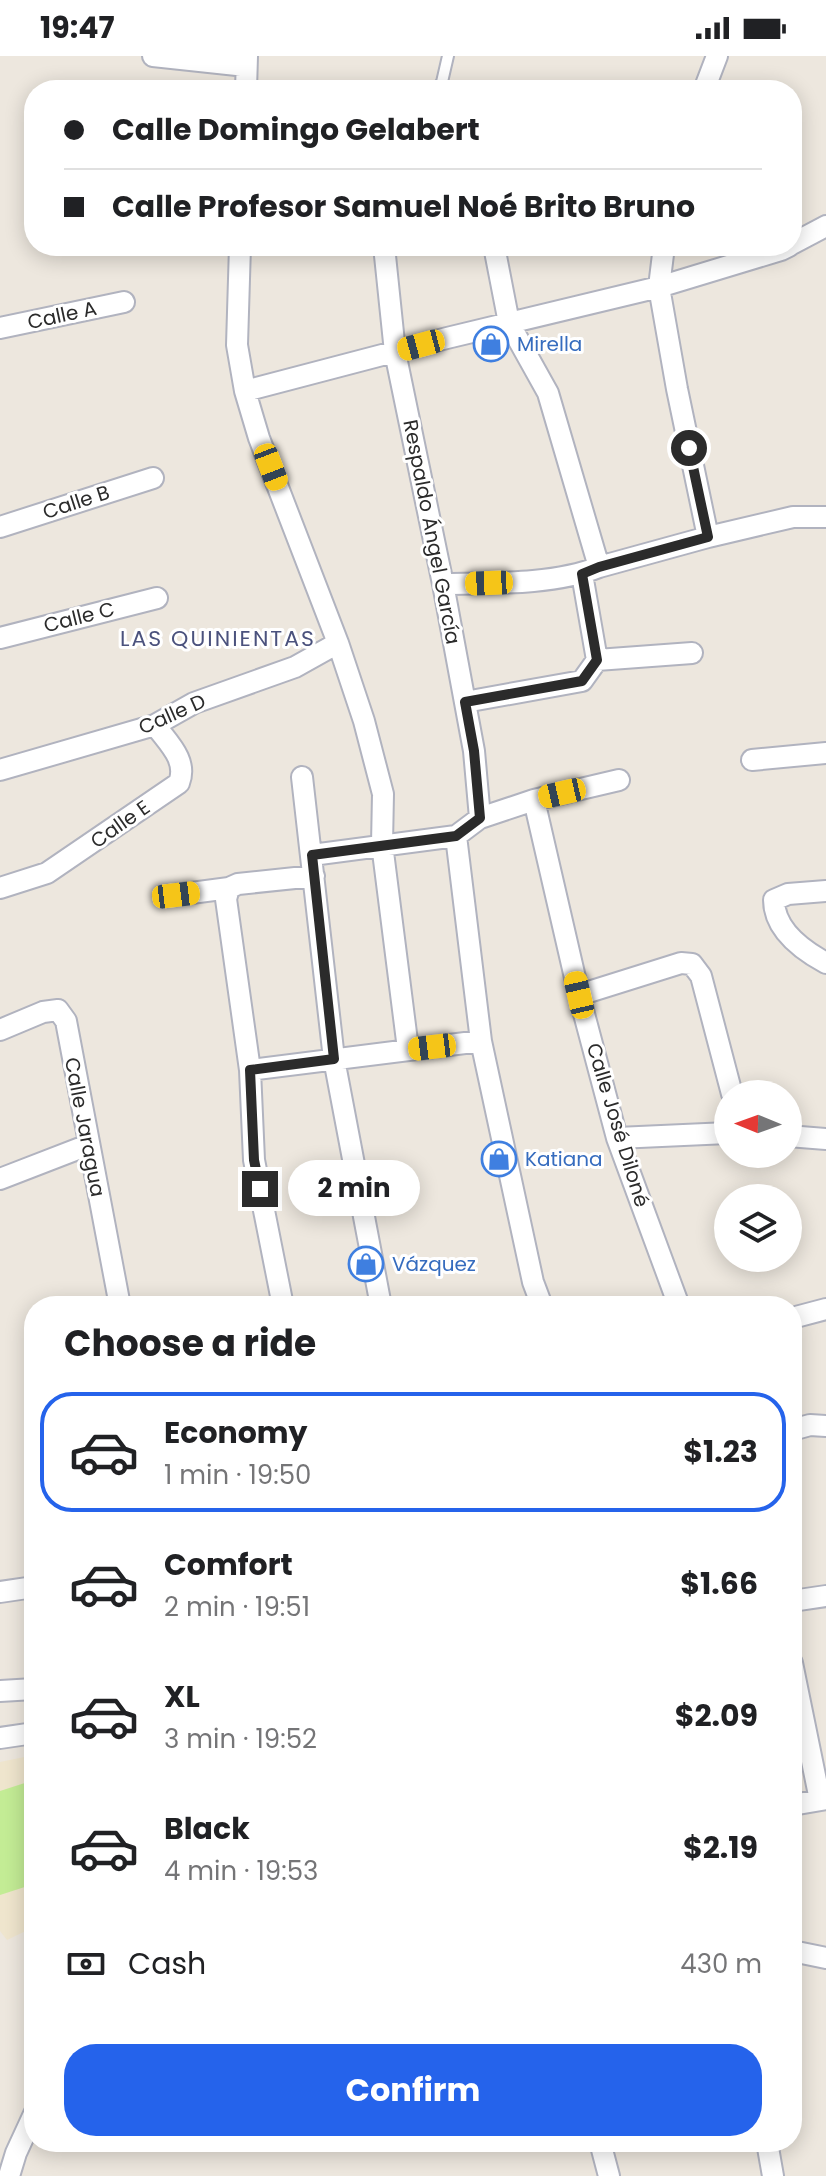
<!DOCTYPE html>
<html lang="en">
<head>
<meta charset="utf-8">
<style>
  body { margin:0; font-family:Poppins,sans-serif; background:#f2f2f2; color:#202124; height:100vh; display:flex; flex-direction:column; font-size:30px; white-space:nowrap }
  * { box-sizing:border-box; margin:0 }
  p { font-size:26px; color:#757577 }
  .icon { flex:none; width:44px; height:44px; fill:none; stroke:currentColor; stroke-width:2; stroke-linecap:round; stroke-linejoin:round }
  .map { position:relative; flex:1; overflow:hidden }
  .sheet { position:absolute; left:24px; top:1240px; width:778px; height:856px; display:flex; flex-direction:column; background:#fff; border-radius:32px; box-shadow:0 4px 20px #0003 }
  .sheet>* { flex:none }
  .top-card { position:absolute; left:24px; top:24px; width:778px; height:176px; border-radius:32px; box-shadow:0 4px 20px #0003; display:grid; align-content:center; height:176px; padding:0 40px; background:#fff }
  .needle { width:52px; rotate:271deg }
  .buttons { position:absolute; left:714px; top:1024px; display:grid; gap:16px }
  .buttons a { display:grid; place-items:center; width:88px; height:88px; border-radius:50%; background:#fff; box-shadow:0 4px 20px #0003; font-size:40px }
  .end { position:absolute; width:36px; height:36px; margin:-18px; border:10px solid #2b2b2b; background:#fff; box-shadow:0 0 0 4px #fff }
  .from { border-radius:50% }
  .bubble { position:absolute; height:56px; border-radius:28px; background:#fff; box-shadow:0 4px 20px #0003; font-size:26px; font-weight:700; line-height:56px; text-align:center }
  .car { position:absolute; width:24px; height:48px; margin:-24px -12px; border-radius:10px; box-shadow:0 0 6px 2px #0007; background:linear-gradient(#f5c518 24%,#345 0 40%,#f5c518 0 76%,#345 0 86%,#f5c518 0) }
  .top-card b { display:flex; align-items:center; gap:28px; height:76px; font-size:30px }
  .top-card b+b { border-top:2px solid #e0e0e0 }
  .top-card i { width:20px; height:20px; background:#202124 }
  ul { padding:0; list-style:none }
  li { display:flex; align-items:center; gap:24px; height:120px; margin:0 16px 12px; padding:0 24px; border:4px solid transparent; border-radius:32px }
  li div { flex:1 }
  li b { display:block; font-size:30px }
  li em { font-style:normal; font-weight:700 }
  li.selected { border-color:#2563eb }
  li>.icon { width:72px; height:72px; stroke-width:1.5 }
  h2 { padding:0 40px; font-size:36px; line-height:96px }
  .pay { display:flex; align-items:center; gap:20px; height:88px; padding:0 40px; font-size:30px }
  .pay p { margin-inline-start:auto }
  .action { display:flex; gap:16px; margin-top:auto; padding:16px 40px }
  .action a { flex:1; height:92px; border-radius:32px; background:#2563eb; color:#fff; font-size:32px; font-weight:700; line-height:92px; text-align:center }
  .status { display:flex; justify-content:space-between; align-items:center; height:56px; padding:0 40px; background:#fff; direction:ltr }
  .status svg { height:22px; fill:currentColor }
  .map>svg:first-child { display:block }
  .education { fill:#efe5cd }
  .pitch { fill:#c3ec95 }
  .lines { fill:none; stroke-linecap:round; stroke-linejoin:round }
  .service-casing { stroke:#b1b3bf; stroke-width:14 }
  .minor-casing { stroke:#b1b3bf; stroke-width:24 }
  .service { stroke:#fff; stroke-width:10 }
  .minor { stroke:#fff; stroke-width:20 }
  .route { stroke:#2b2b2b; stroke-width:10 }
  .labels { text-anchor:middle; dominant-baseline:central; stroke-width:6; stroke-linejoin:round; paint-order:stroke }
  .street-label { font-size:20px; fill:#2b2b2b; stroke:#fff }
  .shop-label { font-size:20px; fill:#366cbe; stroke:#fff; text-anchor:start }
  .neighbourhood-label { font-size:22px; letter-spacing:2px; fill:#4b527d; stroke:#fff }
</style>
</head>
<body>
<div class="status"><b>19:47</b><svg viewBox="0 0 49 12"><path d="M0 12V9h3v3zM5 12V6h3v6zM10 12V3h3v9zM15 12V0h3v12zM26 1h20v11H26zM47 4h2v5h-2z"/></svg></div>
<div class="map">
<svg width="826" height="2120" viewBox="0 0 826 2120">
  <rect width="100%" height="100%" fill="#ede7de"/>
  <path class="education" d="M34,1699V1871L7,1884L0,1875V1706Z"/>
  <path class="pitch" d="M34,1724V1828L0,1839V1735Z"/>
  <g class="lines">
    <g class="service-casing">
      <path id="service" d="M436,34L442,26L448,0"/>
    </g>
    <g class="minor-casing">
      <path id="minor" d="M153,0L246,10
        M246,34L247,0
        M704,34L717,0
        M792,188L826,170
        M240,190L237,289L245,335L259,382L338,587L364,665L383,738L382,788L408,993
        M384,190L395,296L443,528L474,695L480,762
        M494,190L509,267L548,337L599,511
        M664,190L659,231L677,333L708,481
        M0,272L124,246
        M245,335L447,282L659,231L781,194L789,190
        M0,471L153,422
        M443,528C491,527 554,529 599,511L708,481L793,461H826
        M0,582L157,542
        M597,604L692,597
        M465,646L582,625L597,604L582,518
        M752,704L826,697
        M0,714L155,669L194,647L295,611L338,587
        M302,721L334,1003L381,1250
        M534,744L579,939L617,1082L679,1250
        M456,780L481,985L533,1226L542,1250
        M312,799L456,780L480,762L534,744L619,724
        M0,832L47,817L179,727C188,704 168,687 155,669
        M229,832L226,843L250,1014L254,1104L283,1250
        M826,835L788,838L774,844C774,874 802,894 826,907
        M176,839L229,832L238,828L314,820
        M579,939L681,907L692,908L701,920L732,1038
        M0,974L43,956L58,954L66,965L120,1250
        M250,1014L481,985
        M788,1080L826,1083
        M617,1082L728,1077
        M0,1123L88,1089
        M792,1262L826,1253
        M792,1374L810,1369L826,1370
        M0,1536L34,1531
        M792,1545L826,1540
        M792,1607L820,1744
        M0,1635L34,1633
        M0,1682L34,1677
        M792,1749L826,1743
        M792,1895L826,1902
        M600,2086L609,2120
        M767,2086L773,2120
        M9,2120L16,2097L34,2058"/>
    </g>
    <use href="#service" class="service"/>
    <use href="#minor" class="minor"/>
  </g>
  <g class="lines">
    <path class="route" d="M260,1133L254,1104L250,1014L334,1003L312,799L456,780L480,762L474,695L465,646L582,625L597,604L582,518L599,511L708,481L689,392"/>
  </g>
  <defs>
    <g id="shop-ring" transform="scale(1.8)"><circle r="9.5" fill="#fff" stroke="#3f7fe0" stroke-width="1.5"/><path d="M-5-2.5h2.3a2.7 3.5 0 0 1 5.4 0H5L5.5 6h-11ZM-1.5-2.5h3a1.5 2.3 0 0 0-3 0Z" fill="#3f7fe0"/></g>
  </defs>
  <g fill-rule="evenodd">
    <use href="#shop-ring" x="491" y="288"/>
    <use href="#shop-ring" x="499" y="1103"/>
    <use href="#shop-ring" x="366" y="1208"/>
  </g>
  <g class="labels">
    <g class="street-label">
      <text transform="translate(62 259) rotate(-12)">Calle A</text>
      <text transform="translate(76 446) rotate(-18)">Calle B</text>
      <text transform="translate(432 476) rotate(79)">Respaldo Ángel García</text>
      <text transform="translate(79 561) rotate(-14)">Calle C</text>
      <text transform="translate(172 658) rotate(-24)">Calle D</text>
      <text transform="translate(120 768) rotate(-35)">Calle E</text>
      <text transform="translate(618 1069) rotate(73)">Calle José Diloné</text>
      <text transform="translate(85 1071) rotate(79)">Calle Jaragua</text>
    </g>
    <g class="shop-label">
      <text x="517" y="288">Mirella</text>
      <text x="525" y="1103">Katiana</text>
      <text x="392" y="1208">Vázquez</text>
    </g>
    <g class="neighbourhood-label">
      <text x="218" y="582">LAS QUINIENTAS</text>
    </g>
  </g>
</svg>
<div class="buttons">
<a><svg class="needle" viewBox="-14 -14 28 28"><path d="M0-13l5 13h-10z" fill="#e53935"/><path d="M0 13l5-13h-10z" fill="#757577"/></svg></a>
<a><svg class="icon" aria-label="layers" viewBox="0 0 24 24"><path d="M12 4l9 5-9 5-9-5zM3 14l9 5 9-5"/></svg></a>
</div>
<i class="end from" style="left:689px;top:392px"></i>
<i class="end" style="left:260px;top:1133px"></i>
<div class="bubble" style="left:288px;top:1104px;width:132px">2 min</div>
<i class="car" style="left:421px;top:289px;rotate:255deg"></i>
<i class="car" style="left:271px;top:411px;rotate:159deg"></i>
<i class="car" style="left:489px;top:527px;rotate:268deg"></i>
<i class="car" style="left:562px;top:737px;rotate:257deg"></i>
<i class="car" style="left:176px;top:839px;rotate:83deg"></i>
<i class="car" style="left:579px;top:939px;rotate:347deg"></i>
<i class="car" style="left:432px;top:991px;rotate:263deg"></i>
<div class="top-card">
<b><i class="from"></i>Calle Domingo Gelabert</b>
<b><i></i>Calle Profesor Samuel Noé Brito Bruno</b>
</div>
<section class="sheet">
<h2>Choose a ride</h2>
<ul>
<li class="selected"><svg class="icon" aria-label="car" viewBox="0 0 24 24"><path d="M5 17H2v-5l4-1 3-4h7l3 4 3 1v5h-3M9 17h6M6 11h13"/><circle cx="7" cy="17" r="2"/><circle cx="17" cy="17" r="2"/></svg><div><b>Economy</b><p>1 min · 19:50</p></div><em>$1.23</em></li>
<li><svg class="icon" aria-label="car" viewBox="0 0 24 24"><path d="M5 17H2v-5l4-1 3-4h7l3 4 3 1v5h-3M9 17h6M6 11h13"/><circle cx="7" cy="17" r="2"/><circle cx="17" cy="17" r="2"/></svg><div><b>Comfort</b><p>2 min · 19:51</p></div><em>$1.66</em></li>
<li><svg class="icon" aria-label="car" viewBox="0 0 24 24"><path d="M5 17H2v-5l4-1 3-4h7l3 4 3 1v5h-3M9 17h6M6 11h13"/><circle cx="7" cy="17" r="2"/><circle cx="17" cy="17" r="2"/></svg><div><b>XL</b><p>3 min · 19:52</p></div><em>$2.09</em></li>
<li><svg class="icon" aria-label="car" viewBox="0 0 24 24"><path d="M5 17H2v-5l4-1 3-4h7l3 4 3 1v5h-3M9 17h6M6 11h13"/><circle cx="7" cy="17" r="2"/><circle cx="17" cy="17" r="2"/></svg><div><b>Black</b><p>4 min · 19:53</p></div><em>$2.19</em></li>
</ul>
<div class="pay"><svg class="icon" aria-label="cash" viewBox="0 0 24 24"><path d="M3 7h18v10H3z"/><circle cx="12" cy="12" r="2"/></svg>Cash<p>430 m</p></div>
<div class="action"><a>Confirm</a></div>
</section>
</div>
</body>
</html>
